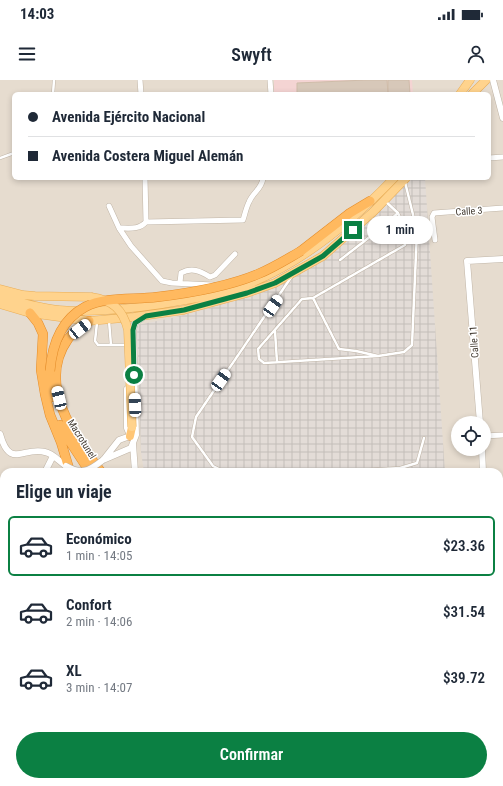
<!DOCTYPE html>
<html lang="es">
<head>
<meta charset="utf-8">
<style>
  body { margin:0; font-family:"Roboto Condensed",sans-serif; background:#f2f2f3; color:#1f2937; height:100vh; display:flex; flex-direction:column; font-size:15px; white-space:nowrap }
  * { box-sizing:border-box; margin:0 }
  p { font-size:13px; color:#747a83 }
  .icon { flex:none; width:22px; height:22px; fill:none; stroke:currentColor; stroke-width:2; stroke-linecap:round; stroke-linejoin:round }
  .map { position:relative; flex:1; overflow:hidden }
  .drawer { position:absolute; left:0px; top:388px; width:503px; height:318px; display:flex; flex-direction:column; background:#fff; border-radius:12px 12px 0 0; box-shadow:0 2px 6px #0003 }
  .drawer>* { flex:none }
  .top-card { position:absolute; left:12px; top:12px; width:479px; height:88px; border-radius:6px; box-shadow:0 2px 6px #0003; display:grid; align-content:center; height:88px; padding:0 16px; background:#fff }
  .fabs { position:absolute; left:451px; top:336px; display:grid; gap:8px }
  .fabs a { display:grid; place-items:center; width:40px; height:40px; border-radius:50%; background:#fff; box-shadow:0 2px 6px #0003; font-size:20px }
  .end { position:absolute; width:18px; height:18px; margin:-9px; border:5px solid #0b8043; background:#fff; box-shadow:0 0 0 2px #fff }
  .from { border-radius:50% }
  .bubble { position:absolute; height:28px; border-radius:14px; background:#fff; box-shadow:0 2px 6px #0003; font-size:13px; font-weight:600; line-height:28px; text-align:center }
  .car { position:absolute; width:12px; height:24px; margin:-12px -6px; border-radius:5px; box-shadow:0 0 3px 1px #0007; background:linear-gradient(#fff 24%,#345 0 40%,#fff 0 76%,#345 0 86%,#fff 0) }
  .top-card b { display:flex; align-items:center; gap:14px; height:38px; font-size:15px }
  .top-card b+b { border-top:1px solid #e0e1e3 }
  .top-card i { width:10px; height:10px; background:#1f2937 }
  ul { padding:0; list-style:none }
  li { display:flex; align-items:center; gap:12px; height:60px; margin:0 8px 6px; padding:0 8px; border:2px solid transparent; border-radius:6px }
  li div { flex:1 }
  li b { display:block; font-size:15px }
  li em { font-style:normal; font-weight:600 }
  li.on { border-color:#0b8043 }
  li>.icon { width:36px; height:36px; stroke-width:1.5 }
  h2 { padding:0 16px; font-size:18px; line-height:48px }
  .primary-button { display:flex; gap:8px; margin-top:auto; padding:8px 16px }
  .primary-button a { flex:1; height:46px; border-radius:24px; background:#0b8043; color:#fff; font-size:16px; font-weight:600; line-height:46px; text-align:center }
  .status { display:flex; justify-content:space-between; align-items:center; height:28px; padding:0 20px; background:#fff; direction:ltr }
  .status svg { height:11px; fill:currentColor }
  header { display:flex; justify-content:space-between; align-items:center; height:52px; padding:0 16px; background:#fff; font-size:18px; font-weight:600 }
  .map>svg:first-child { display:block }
  .residential { fill:#e6dccf; fill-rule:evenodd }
  .industrial { fill:url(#industrial-grid) }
  .medical { fill:#f4d4d3 }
  .building { fill:#d7c8b9; stroke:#cfbca9 }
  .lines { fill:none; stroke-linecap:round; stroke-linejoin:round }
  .motorway-tunnel { stroke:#cfc8be; stroke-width:9; stroke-dasharray:9 4.5; stroke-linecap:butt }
  .service-casing { stroke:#c0b5a7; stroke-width:3.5 }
  .pedestrian-casing { stroke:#c0b5a7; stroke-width:4.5 }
  .minor-casing { stroke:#c0b5a7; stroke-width:6 }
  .tertiary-casing { stroke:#c0b5a7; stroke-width:7 }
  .primary-casing { stroke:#e9ae58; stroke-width:9 }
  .trunk-casing { stroke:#e48c29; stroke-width:9 }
  .motorway-casing { stroke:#e48c29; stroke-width:10 }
  .service { stroke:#fff; stroke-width:2.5 }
  .pedestrian { stroke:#fff; stroke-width:3.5 }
  .minor { stroke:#fff; stroke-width:5 }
  .tertiary { stroke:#fff; stroke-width:6 }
  .primary { stroke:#ffd38d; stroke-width:8 }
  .trunk { stroke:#ffc676; stroke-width:8 }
  .motorway { stroke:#ffb95f; stroke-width:9 }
  .tertiary-bridge-casing { stroke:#c0b5a7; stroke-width:7; stroke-linecap:butt }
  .primary-bridge-casing { stroke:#e9ae58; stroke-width:9; stroke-linecap:butt }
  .motorway-bridge-casing { stroke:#e48c29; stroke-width:10; stroke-linecap:butt }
  .tertiary-bridge { stroke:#fff; stroke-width:6 }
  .primary-bridge { stroke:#ffd38d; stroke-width:8 }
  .motorway-bridge { stroke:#ffb95f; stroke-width:9 }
  .route { stroke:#0b8043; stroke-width:5 }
  .labels { text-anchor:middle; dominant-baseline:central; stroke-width:3; stroke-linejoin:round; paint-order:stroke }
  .street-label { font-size:10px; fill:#433b32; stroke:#fff }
</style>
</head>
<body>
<div class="status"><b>14:03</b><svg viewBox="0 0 49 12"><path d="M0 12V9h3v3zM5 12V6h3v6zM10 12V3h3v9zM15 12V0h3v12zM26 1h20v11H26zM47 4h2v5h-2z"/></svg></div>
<header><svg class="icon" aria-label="menu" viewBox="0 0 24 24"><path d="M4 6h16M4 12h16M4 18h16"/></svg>Swyft<svg class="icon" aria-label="person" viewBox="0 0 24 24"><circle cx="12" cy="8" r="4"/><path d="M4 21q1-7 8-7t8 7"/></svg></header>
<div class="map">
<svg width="503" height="706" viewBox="0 0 503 706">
  <defs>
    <pattern id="industrial-grid" width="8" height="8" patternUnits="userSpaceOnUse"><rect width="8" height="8" fill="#e3dcd7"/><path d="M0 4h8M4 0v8" fill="none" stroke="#c4beb9"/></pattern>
  </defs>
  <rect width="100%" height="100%" fill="#f2ebe1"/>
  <path class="residential" d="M0,0H503V706H0ZM14,14H489V98H14ZM458,343H484V369H458ZM4,392H499V702H4Z"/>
  <path class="industrial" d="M413,98H425L445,392H144L141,372L137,245L172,238L213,227L272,205L326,172L373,136Z"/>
  <path class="medical" d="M274,0H412L413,14H274Z"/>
  <path class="building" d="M367,0H387L388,14H297V3Z
    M388,0H409L410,14H388Z"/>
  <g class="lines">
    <path class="motorway-tunnel" d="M59,706L61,702"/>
    <g class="service-casing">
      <path id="service" d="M53,14L54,0
        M0,78L14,73
        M340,180L380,149L398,133
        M313,218L405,165L407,153L398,133L385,121
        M109,241L111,265
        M97,243L95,261L98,265H128
        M275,251L277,282
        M378,276L264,283L259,279L258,269L302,219L313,218L339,269L356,271L378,276L404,272L412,265L417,151L405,102
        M225,392L213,386L192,357L196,337L292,196
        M329,392L400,388L417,383L424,358"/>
    </g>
    <g class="pedestrian-casing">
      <path id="pedestrian" d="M499,511H503
        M499,650L503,649
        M439,702V706
        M475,702V706"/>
    </g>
    <g class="minor-casing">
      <path id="minor" d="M140,0L141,14
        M270,0L271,14
        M489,78L503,77
        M109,126L119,148L131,166L162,201L172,203L213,205
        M146,142L243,140C245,134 246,128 249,122C253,112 262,109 263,98
        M119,148C129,148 139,150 146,142L145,98
        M435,160L432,137L434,133L503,128
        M180,203L181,193C192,187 200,191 210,197L215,195L235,174
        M484,356L503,355
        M499,416H503
        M499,456H503
        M0,597L4,601
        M0,665L4,673
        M23,702L29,706
        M95,702L96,706
        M175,702V706
        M233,702L240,706
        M385,702L388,706
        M295,706V702
        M338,706L340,702"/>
    </g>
    <g class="tertiary-casing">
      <path id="tertiary" d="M493,0L503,38
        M127,309V348L130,355
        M480,343L467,181L503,179
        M0,354C10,390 23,366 45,372C52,373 59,381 66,386
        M133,364L135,392
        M482,369L483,392
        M104,379L119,360L130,356
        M103,380L131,368L136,355L133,250L135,243L145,236
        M45,392L53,376
        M0,489L2,492L4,507"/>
    </g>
    <g class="primary-casing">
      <path id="primary" d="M460,14L470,0
        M472,14L486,0
        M0,209L23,215L35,216L91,217
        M0,217C19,222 39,228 59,230C93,233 129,229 162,224C183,220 204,218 225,212C291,193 347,147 394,98
        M0,224L30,233L89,241L134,237L184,230L247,213L275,203L323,176L373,132L406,98"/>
    </g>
    <g class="trunk-casing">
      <path id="trunk" d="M130,356L132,347"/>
    </g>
    <g class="motorway-casing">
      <path id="motorway" d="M301,171L350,133L370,121
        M30,233L38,243L43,254L41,290L45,314L50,335L61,362L70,392
        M89,241C82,247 73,252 68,259C36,304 74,356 101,392
        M50,291V311L52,317
        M60,345L65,354L90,392"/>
    </g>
    <use href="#service" class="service"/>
    <use href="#pedestrian" class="pedestrian"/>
    <use href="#minor" class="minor"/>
    <use href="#tertiary" class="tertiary"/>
    <use href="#primary" class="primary"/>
    <use href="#trunk" class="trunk"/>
    <use href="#motorway" class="motorway"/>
    <g class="tertiary-bridge-casing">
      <path id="tertiary-bridge" d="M66,386C82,395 89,391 103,380"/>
    </g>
    <g class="primary-bridge-casing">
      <path id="primary-bridge" d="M91,217C112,220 123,229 128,250L132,347"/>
    </g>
    <g class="motorway-bridge-casing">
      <path id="motorway-bridge" d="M50,291C52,266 61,240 85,227C106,216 134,220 157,217C190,213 227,207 258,194C273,188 287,179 301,171"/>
    </g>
    <use href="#tertiary-bridge" class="tertiary-bridge"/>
    <use href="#primary-bridge" class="primary-bridge"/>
    <use href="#motorway-bridge" class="motorway-bridge"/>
  </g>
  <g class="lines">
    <path class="route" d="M134,295L133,250L135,243L146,236L184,230L247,213L275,203L323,176L353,150"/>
  </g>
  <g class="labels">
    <g class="street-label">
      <text transform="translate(469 131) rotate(-4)">Calle 3</text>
      <text transform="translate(474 262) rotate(-94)">Calle 11</text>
      <text transform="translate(82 359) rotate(58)">Macrotunel</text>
    </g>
  </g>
</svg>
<div class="fabs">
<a><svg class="icon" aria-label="locate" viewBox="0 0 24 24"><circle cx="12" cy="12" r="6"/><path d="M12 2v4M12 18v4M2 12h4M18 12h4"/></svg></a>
</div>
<i class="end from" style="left:134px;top:295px"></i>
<i class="end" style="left:353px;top:150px"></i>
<div class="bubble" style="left:367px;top:136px;width:66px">1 min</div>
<i class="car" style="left:273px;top:226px;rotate:35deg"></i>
<i class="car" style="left:80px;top:249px;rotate:52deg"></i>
<i class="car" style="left:221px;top:300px;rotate:35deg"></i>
<i class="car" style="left:59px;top:318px;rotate:347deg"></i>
<i class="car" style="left:135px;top:325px;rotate:358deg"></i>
<div class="top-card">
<b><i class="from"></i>Avenida Ejército Nacional</b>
<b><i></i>Avenida Costera Miguel Alemán</b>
</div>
<section class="drawer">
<h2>Elige un viaje</h2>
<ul>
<li class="on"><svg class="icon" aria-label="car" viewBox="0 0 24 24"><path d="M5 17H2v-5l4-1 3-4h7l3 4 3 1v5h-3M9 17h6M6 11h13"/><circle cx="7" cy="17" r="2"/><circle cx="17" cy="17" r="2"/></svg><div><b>Económico</b><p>1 min · 14:05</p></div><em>$23.36</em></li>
<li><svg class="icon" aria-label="car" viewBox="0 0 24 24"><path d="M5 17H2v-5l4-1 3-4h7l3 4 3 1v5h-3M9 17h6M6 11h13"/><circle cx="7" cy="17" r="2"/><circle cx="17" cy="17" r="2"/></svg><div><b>Confort</b><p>2 min · 14:06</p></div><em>$31.54</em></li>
<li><svg class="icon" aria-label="car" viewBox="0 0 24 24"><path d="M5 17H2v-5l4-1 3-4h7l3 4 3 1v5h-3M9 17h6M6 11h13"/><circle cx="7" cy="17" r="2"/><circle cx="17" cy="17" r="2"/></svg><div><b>XL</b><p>3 min · 14:07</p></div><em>$39.72</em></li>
</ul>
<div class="primary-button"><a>Confirmar</a></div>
</section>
</div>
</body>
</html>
